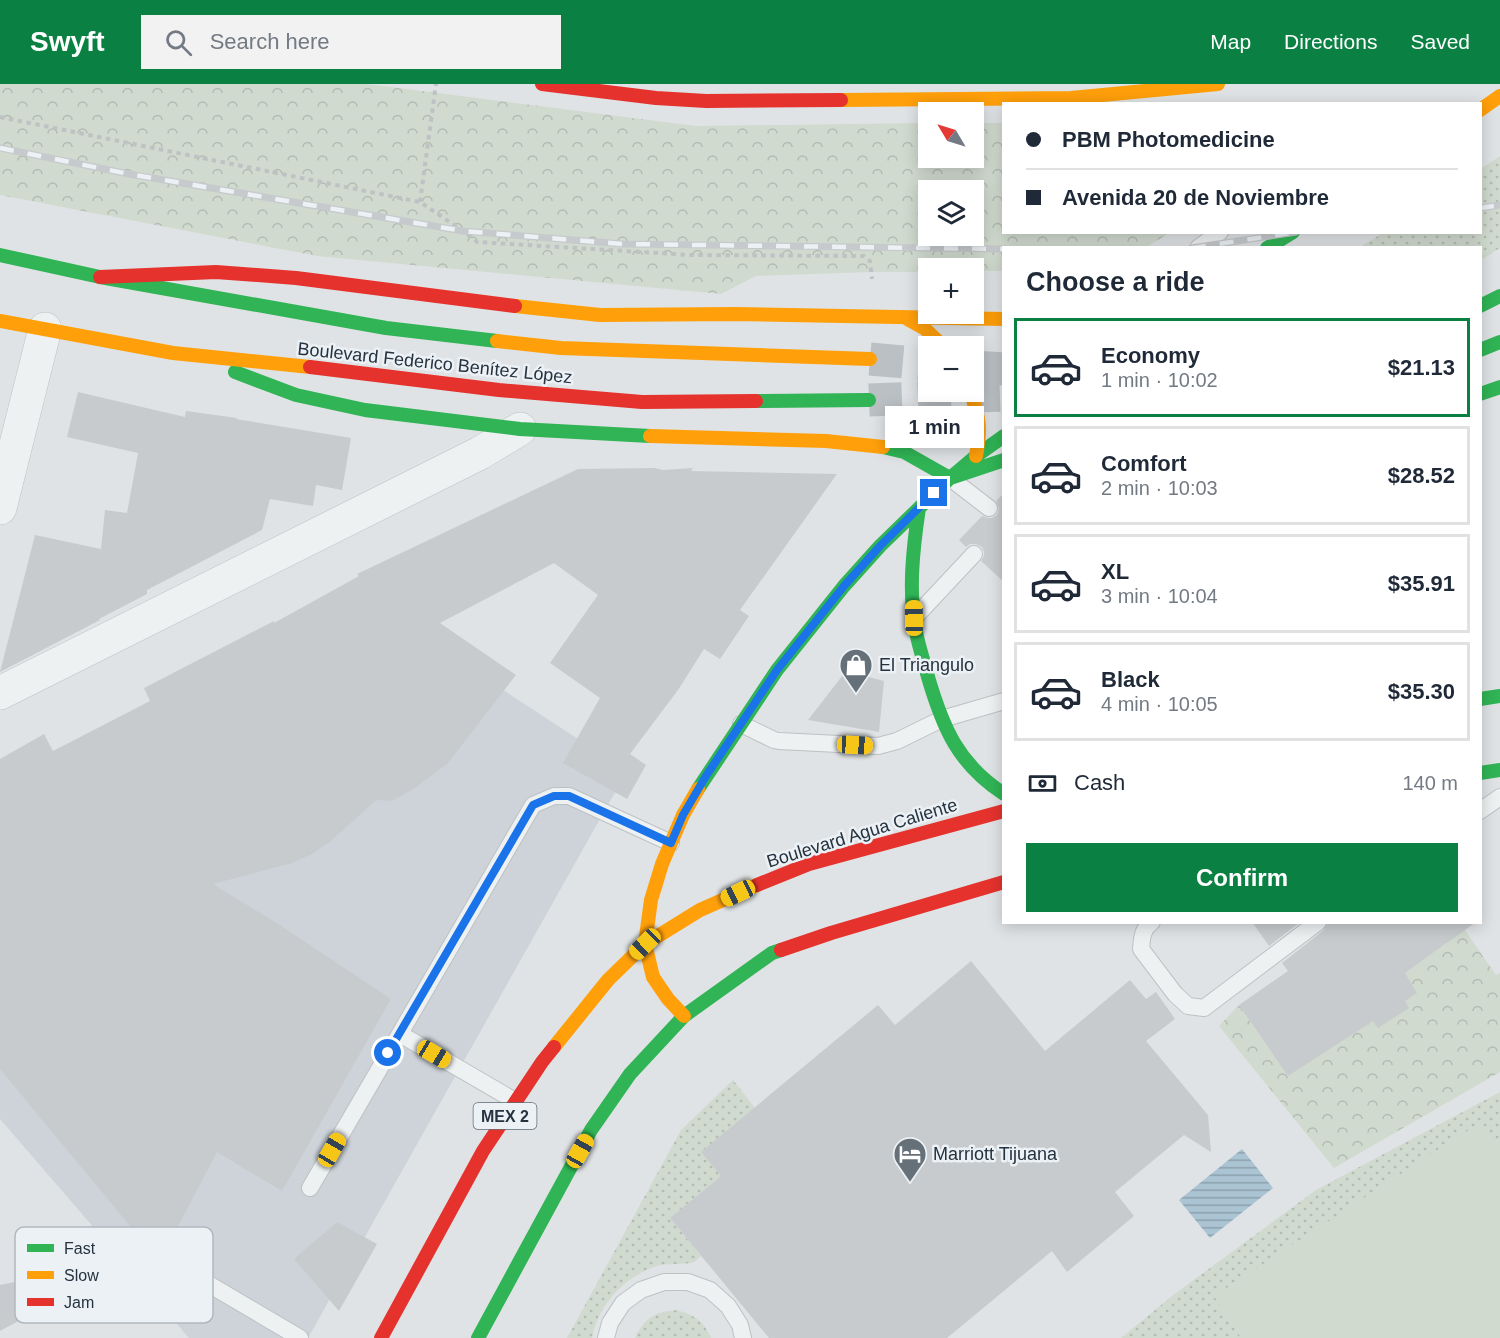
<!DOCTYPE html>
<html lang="en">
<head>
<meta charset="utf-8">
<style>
  body { margin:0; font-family:Helvetica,sans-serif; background:#f2f2f3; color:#1f2937; height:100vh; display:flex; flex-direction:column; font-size:22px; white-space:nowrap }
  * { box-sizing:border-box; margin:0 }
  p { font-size:20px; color:#747a83 }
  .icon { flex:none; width:33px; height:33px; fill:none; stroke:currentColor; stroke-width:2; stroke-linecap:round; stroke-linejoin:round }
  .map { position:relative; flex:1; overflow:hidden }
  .side { position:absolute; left:1002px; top:162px; width:480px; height:678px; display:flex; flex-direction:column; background:#fff; border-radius:0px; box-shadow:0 3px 15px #0003 }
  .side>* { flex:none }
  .guide { position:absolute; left:1002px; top:18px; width:480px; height:132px; border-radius:0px; box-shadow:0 3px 15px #0003; display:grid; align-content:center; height:132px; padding:0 24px; background:#fff }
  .needle { width:39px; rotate:308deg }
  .tools { position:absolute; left:918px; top:18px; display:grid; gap:12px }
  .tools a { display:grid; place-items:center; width:66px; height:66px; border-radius:0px; background:#fff; box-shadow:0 3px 15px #0003; font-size:30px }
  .end { position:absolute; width:27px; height:27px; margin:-14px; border:8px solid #1a73e8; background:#fff; box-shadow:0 0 0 3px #fff }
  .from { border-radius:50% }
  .bubble { position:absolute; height:42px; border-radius:0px; background:#fff; box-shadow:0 3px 15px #0003; font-size:20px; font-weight:700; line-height:42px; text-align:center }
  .car { position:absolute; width:18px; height:36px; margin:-18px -9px; border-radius:8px; box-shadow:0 0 4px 2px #0007; background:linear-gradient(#f5c518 24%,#345 0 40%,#f5c518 0 76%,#345 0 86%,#f5c518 0) }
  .guide b { display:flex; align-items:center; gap:21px; height:57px; font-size:22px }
  .guide b+b { border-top:2px solid #e0e1e3 }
  .guide i { width:15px; height:15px; background:#1f2937 }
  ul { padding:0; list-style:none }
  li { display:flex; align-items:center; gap:18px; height:99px; margin:0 12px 9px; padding:0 12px; border:3px solid #e0e1e3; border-radius:0px }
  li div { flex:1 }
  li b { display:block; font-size:22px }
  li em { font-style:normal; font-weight:700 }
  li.selected { border-color:#0b8043 }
  li>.icon { width:54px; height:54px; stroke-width:1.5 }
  h2 { padding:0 24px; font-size:27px; line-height:72px }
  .pay { display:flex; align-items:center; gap:15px; height:66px; padding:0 24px; font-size:22px }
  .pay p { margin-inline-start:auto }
  .primary-button { display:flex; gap:12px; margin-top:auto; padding:12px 24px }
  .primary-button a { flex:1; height:69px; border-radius:0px; background:#0b8043; color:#fff; font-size:24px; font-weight:700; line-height:69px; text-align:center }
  header { display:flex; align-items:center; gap:36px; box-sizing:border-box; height:84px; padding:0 30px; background:#0b8043; color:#fff }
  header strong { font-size:28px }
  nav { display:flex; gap:33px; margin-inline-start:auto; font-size:21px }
  .search { width:420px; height:54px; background:#f2f2f3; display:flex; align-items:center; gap:15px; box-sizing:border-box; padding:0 21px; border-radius:0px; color:#747a83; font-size:22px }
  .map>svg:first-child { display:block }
  .built { fill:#cdd3d9 }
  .grass { fill:url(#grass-dots) }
  .park { fill:url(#park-crowns); fill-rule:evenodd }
  .pitch { fill:#d1dacf }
  .water { fill:url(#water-rules) }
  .building { fill:#c8cbcd }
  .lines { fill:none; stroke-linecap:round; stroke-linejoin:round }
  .primary-tunnel { stroke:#bbc0c4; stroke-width:33; stroke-dasharray:33 16; stroke-linecap:butt }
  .lane-casing { stroke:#bec1c3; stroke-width:18 }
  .street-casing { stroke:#bec1c3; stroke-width:34 }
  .path { stroke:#bec2c5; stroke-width:4; stroke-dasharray:4.5 4.5; stroke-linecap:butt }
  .lane { stroke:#eef1f2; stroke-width:16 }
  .street { stroke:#eef1f2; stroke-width:33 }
  .fast { stroke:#30b455; stroke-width:14 }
  .slow { stroke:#ff9f0a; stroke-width:14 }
  .jam { stroke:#e5322d; stroke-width:14 }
  .rail-casing { stroke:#c7cacd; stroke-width:7 }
  .rail { stroke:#ecf1f5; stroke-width:4.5; stroke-dasharray:14; stroke-linecap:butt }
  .route { stroke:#1a73e8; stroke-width:8 }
  .labels { text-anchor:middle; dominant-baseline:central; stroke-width:5; stroke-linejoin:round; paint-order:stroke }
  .shield { fill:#ecf1f5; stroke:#616b76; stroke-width:1.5 }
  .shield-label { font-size:16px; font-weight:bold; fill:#25323f }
  .street-label { font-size:18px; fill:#25323f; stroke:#ecf1f5 }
  .poi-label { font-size:18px; fill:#25323f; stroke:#ecf1f5; text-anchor:start }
  .key { fill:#ecf1f5; stroke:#b0b8be; stroke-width:1.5 }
  .key-label { font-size:16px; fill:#25323f }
</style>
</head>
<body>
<header>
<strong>Swyft</strong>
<div class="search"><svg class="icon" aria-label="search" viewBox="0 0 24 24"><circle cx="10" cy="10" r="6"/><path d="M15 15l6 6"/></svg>Search here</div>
<nav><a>Map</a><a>Directions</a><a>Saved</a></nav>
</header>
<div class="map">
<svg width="1500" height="1254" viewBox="0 0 1500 1254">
  <defs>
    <pattern id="grass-dots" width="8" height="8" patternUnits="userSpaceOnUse" patternTransform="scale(1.5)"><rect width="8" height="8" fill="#d1dacf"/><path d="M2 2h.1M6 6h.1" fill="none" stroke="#b3bcb3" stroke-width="1.8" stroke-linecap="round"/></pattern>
    <pattern id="park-crowns" width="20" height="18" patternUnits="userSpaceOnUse" patternTransform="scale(1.5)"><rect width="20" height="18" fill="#d1dacf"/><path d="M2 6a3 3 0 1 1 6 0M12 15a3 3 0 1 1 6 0" fill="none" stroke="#b3bcb3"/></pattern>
    <pattern id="water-rules" width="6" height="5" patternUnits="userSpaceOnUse" patternTransform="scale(1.5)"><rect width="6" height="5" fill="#abc4d3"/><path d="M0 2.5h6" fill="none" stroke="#8ba0ad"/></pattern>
  </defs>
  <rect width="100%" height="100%" fill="#e0e3e5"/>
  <path class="built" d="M491,598L627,687L308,1254H189L0,1035V768Z"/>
  <path class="grass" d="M1500,72V164L1481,176L1480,164L1360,163L1383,149L1480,148L1481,85Z
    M733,996L755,1024L702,1068L721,1092L670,1134L701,1172C699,1174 697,1176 694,1178C687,1181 666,1179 657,1182C625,1192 598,1221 592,1254H567L681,1046Z
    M1500,1008V1254H1121L1172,1212L1316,1106Z
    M676,1226C693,1230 704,1237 711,1254H635C644,1234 655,1228 676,1226Z"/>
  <path class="park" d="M0,0H367L696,42L928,39V74H974V39H1003L1004,148L1169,149L1147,163L1004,164L1003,187H974V184H928V188H872L756,192L721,210L317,172L0,111ZM928,106H974V152H928Z
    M1460,839L1496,891L1500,889V988L1334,1084L1219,942L1239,921L1278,977L1446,860Z"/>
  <path class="pitch" d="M1481,1038L1500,1066V1254H1241L1214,1212C1304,1154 1391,1095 1481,1038Z"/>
  <path class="water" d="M1242,1065L1273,1104L1210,1154L1179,1116Z"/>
  <path class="building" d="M78,308L185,333L186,327L237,334L236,335L351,354L342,406L316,401L313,422L270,415L262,446L147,506V510L99,535L100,536L0,588L35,451L101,465L105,426L127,429L138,369L67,353Z
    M655,384L663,386L693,384L691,387L837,390L740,526L749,532L720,575L704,565L678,606L630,670L646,681L627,715L563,679L600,614L550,579L598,511L554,479L440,539L516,591L448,679L415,704L392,717L376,716L331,757L312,770L292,779L213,800L278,840L391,915L282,1107L217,1068L166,1165H149L0,985V675L44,650L53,667L150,617L144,604L274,537V539L359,492L357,490L578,385Z
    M1004,409V498L981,477L984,472V468L982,463L976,460H970L966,463L959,456L982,432L988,434H992L997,431L999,425L996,417Z
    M846,587L884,597L879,648L808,636Z
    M1252,838H1300L1269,862Z
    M1328,838H1476L1405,889L1417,909L1405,917L1409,924L1378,944L1373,937L1288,992L1239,921L1288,887L1282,879L1324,846Z
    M971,877L1045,967L1130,896L1146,915L1156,908L1175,935L1146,957L1208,1031L1211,1068L1184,1051L1115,1108L1134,1132L1067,1188L1052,1167L947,1254H769L670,1134L721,1092L701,1068L878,921L895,941Z
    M337,1138L377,1160L339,1227L294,1175Z
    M44,1192L52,1219L0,1247V1201Z"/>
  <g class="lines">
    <path class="primary-tunnel" d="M870,275L928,280
      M974,283L1004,285
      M869,316L1004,311"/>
    <g class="lane-casing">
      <path id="lane" d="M1198,164L1220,148
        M950,394L989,424
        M915,533L974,470
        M741,640L774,656L779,657L878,662L897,657L942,635L1004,617
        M1480,727L1500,713
        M1152,838C1142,845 1142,854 1141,865L1175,910L1188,922L1204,924L1318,838
        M400,950L515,1017
        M310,1104L533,721L554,712H569L671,759
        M200,1195L300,1254
        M606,1254L610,1239L623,1219L641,1206L664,1198H688L710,1206L728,1222L740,1241L743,1254"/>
    </g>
    <g class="street-casing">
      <path id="street" d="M0,424L45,245
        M0,609L480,369L520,345"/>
    </g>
    <path class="path" d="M0,33L420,118L463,147L477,158L690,171L864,172L870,177L872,195
      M420,118L436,0
      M919,332L934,319"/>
    <use href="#lane" class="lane"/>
    <use href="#street" class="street"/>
    <path class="fast" d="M1267,164L1293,148
      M0,171L100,193L386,244L497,257
      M1480,222L1500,212
      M1480,266L1500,258
      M235,288L296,311L365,326L520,345L650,352
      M1480,310L1500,303
      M756,317L869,316
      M883,363L904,368L950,394L1004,376
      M919,424C913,464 908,508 916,548C919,563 924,578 928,593C943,644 958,680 1004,710
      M1480,615L1500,612
      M1480,689L1500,686
      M698,705L777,586L844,502L880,462L950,394L976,372L1004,352
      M478,1254L591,1046L630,990L684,932L772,869L781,866"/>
    <path class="slow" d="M841,16L1071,14L1218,0
      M1480,26L1500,12
      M515,222L600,231L736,230L1004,235
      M904,233L924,244L943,262
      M0,237L173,269L310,283
      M497,257L561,264L870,275
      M970,308C980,332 981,347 976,372
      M650,352L826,357L883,363
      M684,932L668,915L653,893L645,860L651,816L662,780L683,731L698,705
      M554,963L608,896L645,860L700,826L757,801"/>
    <path class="jam" d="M542,0L656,14L706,17L841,16
      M100,193L216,188L296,194L515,222
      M310,283L499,306L642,318L756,317
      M757,801L809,780L1004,727
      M781,866L831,849L1004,798
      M381,1254L483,1067L542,978L554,963"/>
    <g class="rail-casing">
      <path id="rail" d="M0,64L129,90L463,147L623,160L1004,165
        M1480,124L1500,121
        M1192,164L1296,148"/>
    </g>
    <use href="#rail" class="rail"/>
  </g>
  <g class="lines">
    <path class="route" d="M388,969L533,721L554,712H569L671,759L683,731L706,692L777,586L844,502L880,462L934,409"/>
  </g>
  <defs>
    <g id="shop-pin" transform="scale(1.725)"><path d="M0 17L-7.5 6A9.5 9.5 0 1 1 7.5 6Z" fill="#667079" stroke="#ecf1f5"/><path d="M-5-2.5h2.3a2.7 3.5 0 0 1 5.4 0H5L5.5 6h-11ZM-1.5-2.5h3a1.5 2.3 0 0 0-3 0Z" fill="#fff"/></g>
    <g id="hotel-pin" transform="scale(1.725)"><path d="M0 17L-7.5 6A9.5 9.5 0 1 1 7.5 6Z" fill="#667079" stroke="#ecf1f5"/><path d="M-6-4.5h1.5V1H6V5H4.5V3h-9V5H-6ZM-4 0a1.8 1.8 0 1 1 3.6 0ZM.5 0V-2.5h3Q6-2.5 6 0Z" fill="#fff"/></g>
  </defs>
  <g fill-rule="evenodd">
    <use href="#shop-pin" x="856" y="581"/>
    <use href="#hotel-pin" x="910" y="1070"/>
  </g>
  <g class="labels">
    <rect class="shield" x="473.5" y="1019" width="63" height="26" rx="4.5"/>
    <g class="shield-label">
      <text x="505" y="1032">MEX 2</text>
    </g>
    <g class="street-label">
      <text transform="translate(435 279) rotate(6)">Boulevard Federico Benítez López</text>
      <text transform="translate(862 749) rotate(-17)">Boulevard Agua Caliente</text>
    </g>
    <g class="poi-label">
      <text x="879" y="581">El Triangulo</text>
      <text x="933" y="1070">Marriott Tijuana</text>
    </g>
  </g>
  <rect x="15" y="1143" width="198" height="96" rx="9" class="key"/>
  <rect x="27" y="1160" width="27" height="8" fill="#30b455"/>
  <rect x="27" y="1187" width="27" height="8" fill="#ff9f0a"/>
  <rect x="27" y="1214" width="27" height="8" fill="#e5322d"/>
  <g class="key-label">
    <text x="64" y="1170">Fast</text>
    <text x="64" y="1197">Slow</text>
    <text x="64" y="1224">Jam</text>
  </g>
</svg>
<div class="tools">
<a><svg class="needle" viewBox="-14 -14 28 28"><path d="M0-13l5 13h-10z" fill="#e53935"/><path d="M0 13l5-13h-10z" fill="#747a83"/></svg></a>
<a><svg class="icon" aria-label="layers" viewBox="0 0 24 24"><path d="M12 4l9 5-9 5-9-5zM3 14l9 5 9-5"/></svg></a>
<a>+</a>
<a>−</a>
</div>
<i class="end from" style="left:388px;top:969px"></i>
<i class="end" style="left:934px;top:409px"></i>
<div class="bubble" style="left:885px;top:322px;width:99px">1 min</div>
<i class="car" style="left:914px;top:534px;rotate:359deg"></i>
<i class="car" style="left:855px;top:661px;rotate:93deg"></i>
<i class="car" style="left:738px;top:809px;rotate:245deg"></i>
<i class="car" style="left:645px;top:860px;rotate:226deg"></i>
<i class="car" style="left:434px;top:970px;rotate:121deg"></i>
<i class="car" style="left:332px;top:1066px;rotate:30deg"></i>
<i class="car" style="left:580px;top:1067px;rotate:29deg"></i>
<div class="guide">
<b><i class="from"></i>PBM Photomedicine</b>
<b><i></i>Avenida 20 de Noviembre</b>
</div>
<section class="side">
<h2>Choose a ride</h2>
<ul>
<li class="selected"><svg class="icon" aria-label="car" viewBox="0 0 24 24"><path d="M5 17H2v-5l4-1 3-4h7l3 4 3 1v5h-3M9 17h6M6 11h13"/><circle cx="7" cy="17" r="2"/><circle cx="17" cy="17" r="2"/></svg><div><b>Economy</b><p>1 min · 10:02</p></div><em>$21.13</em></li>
<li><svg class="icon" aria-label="car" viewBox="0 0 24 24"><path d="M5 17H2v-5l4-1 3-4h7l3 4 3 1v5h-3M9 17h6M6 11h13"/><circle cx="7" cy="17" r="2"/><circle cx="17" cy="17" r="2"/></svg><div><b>Comfort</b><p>2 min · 10:03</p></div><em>$28.52</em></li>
<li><svg class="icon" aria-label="car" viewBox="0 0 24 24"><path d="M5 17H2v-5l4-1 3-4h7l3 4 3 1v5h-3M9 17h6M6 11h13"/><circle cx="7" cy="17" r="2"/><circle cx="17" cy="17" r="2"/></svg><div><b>XL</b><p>3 min · 10:04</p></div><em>$35.91</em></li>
<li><svg class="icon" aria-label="car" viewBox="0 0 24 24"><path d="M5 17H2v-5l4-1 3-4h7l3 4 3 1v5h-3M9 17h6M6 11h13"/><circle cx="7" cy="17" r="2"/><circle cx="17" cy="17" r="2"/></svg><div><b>Black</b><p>4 min · 10:05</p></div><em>$35.30</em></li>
</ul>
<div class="pay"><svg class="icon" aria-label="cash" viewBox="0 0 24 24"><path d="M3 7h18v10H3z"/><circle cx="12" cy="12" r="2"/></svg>Cash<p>140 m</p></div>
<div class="primary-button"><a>Confirm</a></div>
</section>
</div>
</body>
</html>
